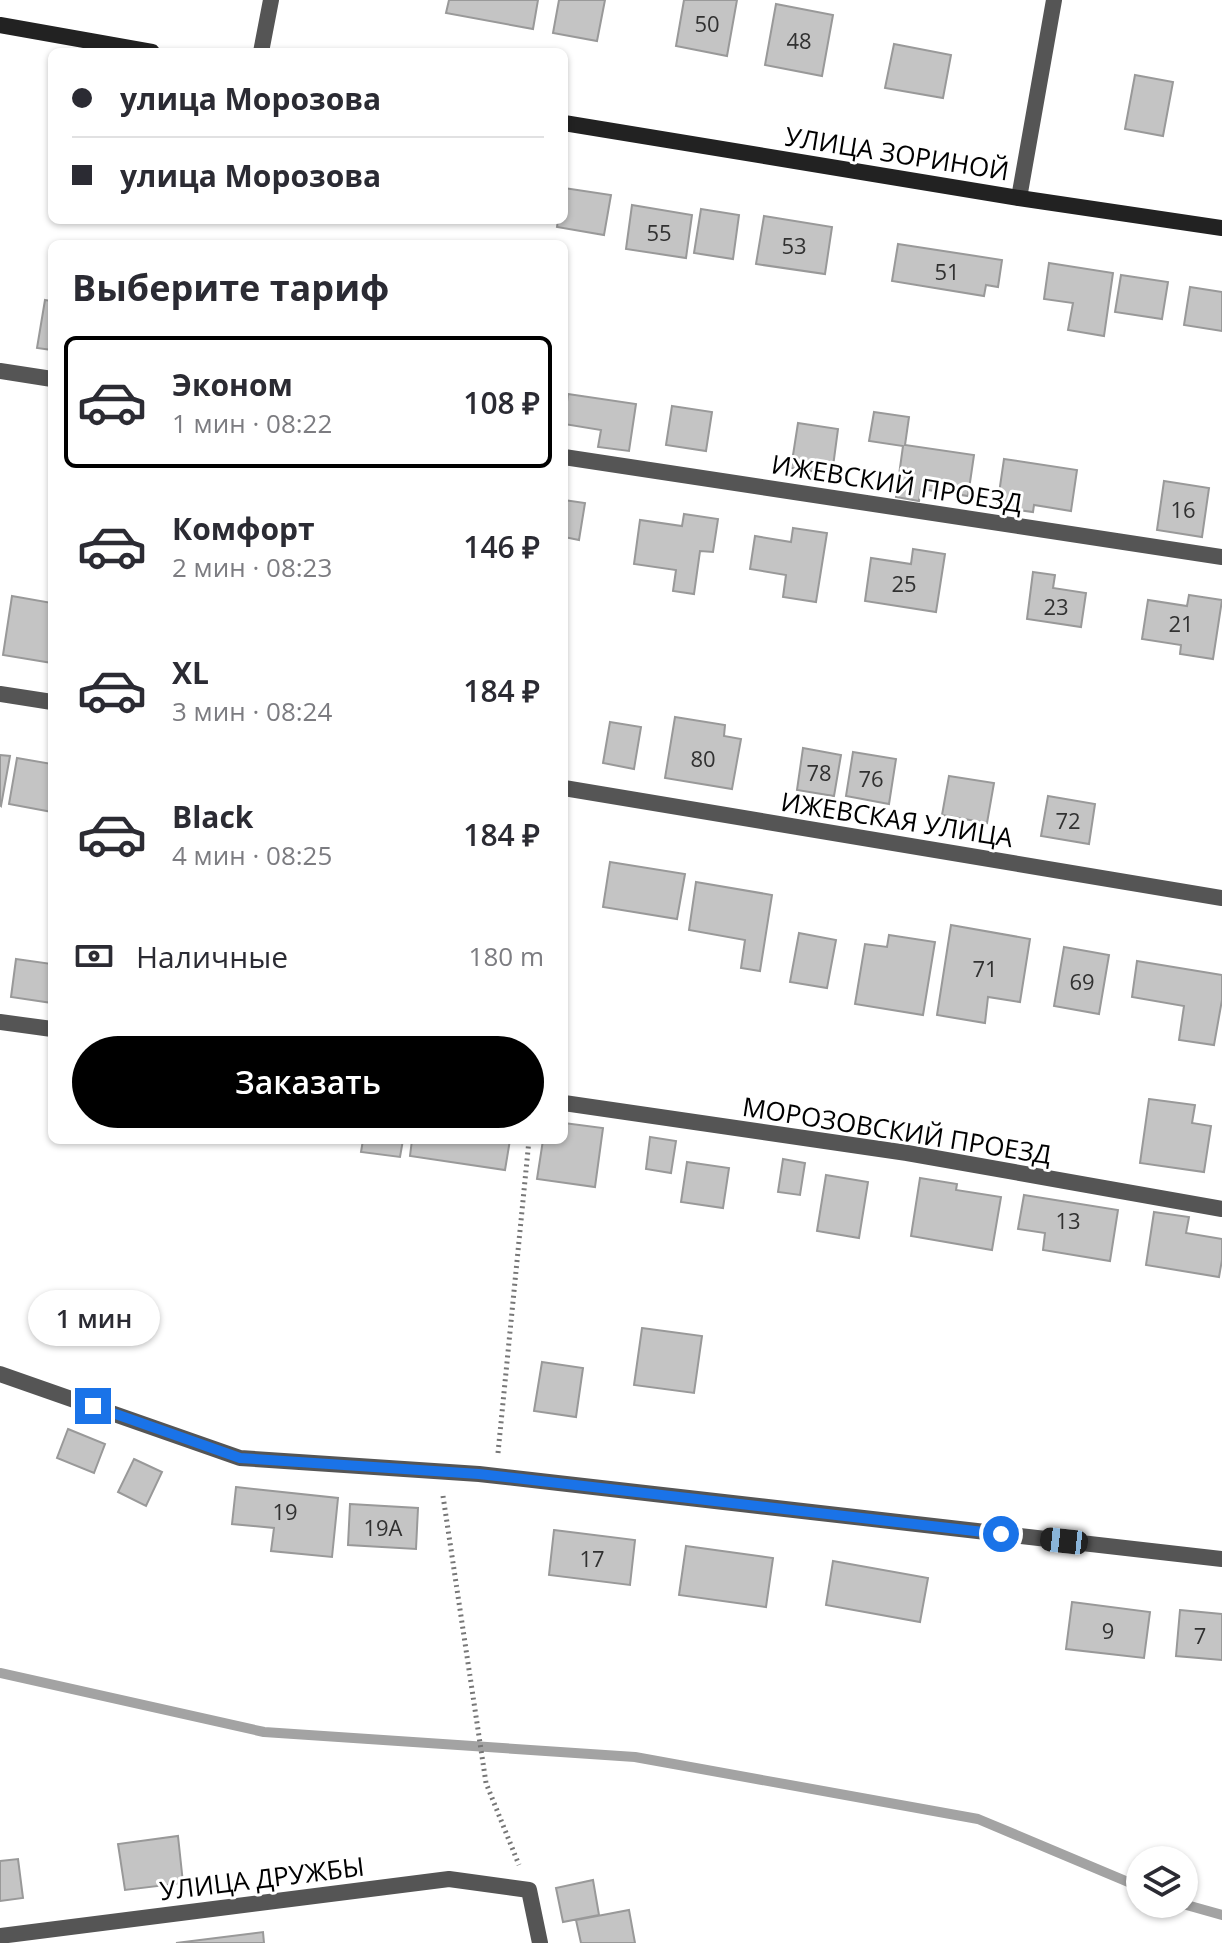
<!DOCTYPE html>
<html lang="ru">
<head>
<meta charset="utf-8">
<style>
  body { margin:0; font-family:"Open Sans",sans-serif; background:#f2f2f3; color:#2b2b33; height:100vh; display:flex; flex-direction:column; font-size:30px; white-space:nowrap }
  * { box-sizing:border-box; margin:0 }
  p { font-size:26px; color:#7c7c81 }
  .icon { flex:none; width:44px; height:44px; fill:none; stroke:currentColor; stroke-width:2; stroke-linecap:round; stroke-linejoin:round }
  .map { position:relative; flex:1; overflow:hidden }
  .side { position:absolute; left:48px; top:240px; width:520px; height:904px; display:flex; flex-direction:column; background:#fff; border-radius:12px; box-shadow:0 2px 6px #0004 }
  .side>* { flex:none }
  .banner { position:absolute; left:48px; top:48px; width:520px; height:176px; border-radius:12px; box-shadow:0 2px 6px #0004; display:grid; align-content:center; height:176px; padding:0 24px; background:#fff }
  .controls { position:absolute; left:1126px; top:1846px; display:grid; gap:16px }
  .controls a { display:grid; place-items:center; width:72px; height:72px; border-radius:50%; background:#fff; box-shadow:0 2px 6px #0004; font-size:40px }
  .end { position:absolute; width:36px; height:36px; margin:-18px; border:10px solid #1a73e8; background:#fff; box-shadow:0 0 0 4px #fff }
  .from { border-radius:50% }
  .bubble { position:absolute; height:56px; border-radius:28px; background:#fff; box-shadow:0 2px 6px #0004; font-size:26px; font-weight:600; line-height:56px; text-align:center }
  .car { position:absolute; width:24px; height:48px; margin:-24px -12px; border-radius:10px; box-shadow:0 0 6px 2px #0007; background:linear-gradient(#222 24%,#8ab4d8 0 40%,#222 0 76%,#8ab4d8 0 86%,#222 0) }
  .banner b { display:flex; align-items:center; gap:28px; height:76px; font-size:30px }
  .banner b+b { border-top:2px solid #e1e1e2 }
  .banner i { width:20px; height:20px; background:#2b2b33 }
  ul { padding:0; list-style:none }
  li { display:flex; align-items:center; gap:24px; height:132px; margin:0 16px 12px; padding:0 8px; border:4px solid transparent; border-radius:12px }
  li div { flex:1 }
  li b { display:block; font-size:30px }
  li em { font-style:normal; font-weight:600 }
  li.on { border-color:#000 }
  li>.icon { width:72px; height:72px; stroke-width:1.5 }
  h2 { padding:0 24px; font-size:36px; line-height:96px }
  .pay { display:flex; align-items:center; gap:20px; height:88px; padding:0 24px; font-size:30px }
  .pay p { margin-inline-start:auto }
  .action { display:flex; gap:16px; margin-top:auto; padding:16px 24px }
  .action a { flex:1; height:92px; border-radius:48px; background:#000; color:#fff; font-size:32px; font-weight:600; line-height:92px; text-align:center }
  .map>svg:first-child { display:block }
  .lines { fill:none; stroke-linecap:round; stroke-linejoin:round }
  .stream { stroke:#a3a3a3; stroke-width:10 }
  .building { fill:#c4c4c4; stroke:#999; stroke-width:2 }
  .path { stroke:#777; stroke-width:5; stroke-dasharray:2 4; stroke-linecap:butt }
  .minor { stroke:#555; stroke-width:16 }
  .secondary { stroke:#222; stroke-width:16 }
  .route { stroke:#1a73e8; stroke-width:10 }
  .labels { text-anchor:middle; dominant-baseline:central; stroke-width:6; stroke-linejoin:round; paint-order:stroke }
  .number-label { font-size:22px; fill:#313131 }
  .street-label { font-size:26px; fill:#000; stroke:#fff }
</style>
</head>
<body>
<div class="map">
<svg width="1222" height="1943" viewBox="0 0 1222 1943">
  <rect width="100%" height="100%" fill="#fff"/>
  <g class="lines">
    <path class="stream" d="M0,1673L264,1732L635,1757L978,1819L1140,1887
      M1183,1904L1222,1915"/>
  </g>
  <path class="building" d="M449,0H538L533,29L446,13Z
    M559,0H605L597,41L553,33Z
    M684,0H737L727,56L676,46Z
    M776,4L833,15L822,76L765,65Z
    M894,44L951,55L943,98L885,88Z
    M1135,75L1173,82L1163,136L1125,129Z
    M564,188L611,195L604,235L557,227L558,220H564Z
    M632,205L692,215L686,258L626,249Z
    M701,209L739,215L733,259L694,253Z
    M764,216L832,227L825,274L756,264Z
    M898,244L1002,260L998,287L986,285L984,296L892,281Z
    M1049,263L1113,273L1104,336L1068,330L1073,303L1044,299Z
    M1121,275L1168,282L1162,319L1115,312Z
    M1190,287L1222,292V331L1184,325Z
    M45,300L52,301V350L37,348Z
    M568,394L636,404L629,451L598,447L601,430L564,424Z
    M672,406L712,412L706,451L666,445Z
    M874,412L909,417L905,445L974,455L968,496L921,489L919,501L896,497L903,446L869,441Z
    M798,423L838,429L832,474L791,468Z
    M1004,459L1077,470L1071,511L1034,505L1033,512L997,507Z
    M1164,481L1209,488L1202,537L1157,530Z
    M564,500L585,503L579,540L564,537Z
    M684,514L718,519L713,552L700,551L694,594L673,591L676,570L634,564L640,520L682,526Z
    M793,528L827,533L816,602L783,597L786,575L750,569L755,536L791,542Z
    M913,549L945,554L936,612L865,601L871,558L911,564Z
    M1033,572L1055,575L1053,588L1086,593L1081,627L1027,619Z
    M1189,595L1222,600L1213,659L1180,654L1181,645L1142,639L1148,600L1187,606Z
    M12,596L52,603V663L3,655Z
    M675,717L725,725L724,736L741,739L732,789L665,778Z
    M610,722L641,727L634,769L603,763Z
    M803,748L841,755L834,796L797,790Z
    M853,752L896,759L889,804L846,796Z
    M0,755L10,756L1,806L0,805Z
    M17,758L52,764V812L9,804Z
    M949,776L994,783L987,823L942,815Z
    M1048,796L1095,804L1089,844L1041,836Z
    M610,862L685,874L677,919L603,907Z
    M696,882L772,895L760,971L741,968L745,940L689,930Z
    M951,925L1030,939L1020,1002L988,997L985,1023L937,1015Z
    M799,933L836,940L827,988L790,982Z
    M889,935L935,942L923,1015L855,1004L865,944L887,947Z
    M1064,947L1109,955L1099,1014L1054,1006Z
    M16,959L52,964V1003L11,997Z
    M1137,961L1222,975V1000L1214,1045L1179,1040L1184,1006L1132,997Z
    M1149,1099L1195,1105L1192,1123L1211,1126L1204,1172L1140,1163Z
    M564,1123L603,1128L595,1187L537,1179L543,1140H564Z
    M650,1137L676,1141L671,1173L646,1169Z
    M363,1140H403L400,1157L361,1152Z
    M412,1140H510L505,1170L410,1156Z
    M783,1159L805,1163L800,1195L778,1192Z
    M687,1162L729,1168L723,1208L681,1202Z
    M826,1175L868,1182L859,1238L817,1231Z
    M920,1178L957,1184L956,1190L1001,1197L992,1250L911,1236Z
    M1024,1195L1118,1210L1110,1261L1043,1250L1045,1233L1018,1229Z
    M1154,1212L1189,1217L1186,1233L1222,1239V1260L1219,1277L1146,1265Z
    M642,1328L702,1336L694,1393L634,1385Z
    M542,1362L583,1368L576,1417L534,1411Z
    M68,1429L105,1444L94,1473L57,1458Z
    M134,1459L162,1472L146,1506L118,1492Z
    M236,1487L338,1498L332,1557L271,1551L274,1528L232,1524Z
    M350,1504L418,1508L416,1549L348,1545Z
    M554,1530L635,1540L630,1585L549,1575Z
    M686,1546L773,1558L766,1607L679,1595Z
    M833,1561L928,1578L920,1622L826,1605Z
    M1072,1602L1150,1612L1144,1658L1066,1649Z
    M1180,1610L1222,1614V1660L1176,1656Z
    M178,1836L183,1883L125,1890L118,1844Z
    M18,1859L23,1898L0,1901V1861Z
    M593,1880L599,1915L563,1922L556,1888Z
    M629,1910L635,1943H581L576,1920Z
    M263,1932L264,1943H176Z"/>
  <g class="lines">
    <path class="path" d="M498,1453L529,1140
      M443,1496L486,1783L519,1865"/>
    <path class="minor" d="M261,52L271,0
      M1019,198L1054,0
      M0,371L52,379
      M564,457L1222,557
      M0,694L52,702
      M564,788L1222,898
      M0,1022L52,1029
      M564,1103L907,1153L1222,1209
      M0,1374L240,1458L479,1474L1222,1559
      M0,1936L449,1879L529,1890L540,1943"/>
    <path class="secondary" d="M0,25L152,52
      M564,123L1019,198L1222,228"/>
  </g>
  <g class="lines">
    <path class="route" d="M93,1406L240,1458L479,1474L1001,1534"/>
  </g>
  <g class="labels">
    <g class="number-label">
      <text x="707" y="23">50</text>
      <text x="799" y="40">48</text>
      <text x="659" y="232">55</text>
      <text x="794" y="245">53</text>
      <text x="947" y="271">51</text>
      <text x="1183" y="509">16</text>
      <text x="904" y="583">25</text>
      <text x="1056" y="606">23</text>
      <text x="1181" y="623">21</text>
      <text x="703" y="758">80</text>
      <text x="819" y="772">78</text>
      <text x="871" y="778">76</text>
      <text x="1068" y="820">72</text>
      <text x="985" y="968">71</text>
      <text x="1082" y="981">69</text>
      <text x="1068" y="1220">13</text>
      <text x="285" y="1511">19</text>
      <text x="383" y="1527">19А</text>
      <text x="592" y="1558">17</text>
      <text x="1108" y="1630">9</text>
      <text x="1200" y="1635">7</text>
    </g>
    <g class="street-label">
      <text transform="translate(897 153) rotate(9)">УЛИЦА ЗОРИНОЙ</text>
      <text transform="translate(897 483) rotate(9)">ИЖЕВСКИЙ ПРОЕЗД</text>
      <text transform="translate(897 819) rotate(9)">ИЖЕВСКАЯ УЛИЦА</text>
      <text transform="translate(897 1130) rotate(9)">МОРОЗОВСКИЙ ПРОЕЗД</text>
      <text transform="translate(262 1878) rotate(-7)">УЛИЦА ДРУЖБЫ</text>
    </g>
  </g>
</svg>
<div class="controls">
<a><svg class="icon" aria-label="layers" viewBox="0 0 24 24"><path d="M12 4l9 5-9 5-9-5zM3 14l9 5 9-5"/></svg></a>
</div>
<i class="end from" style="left:1001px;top:1534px"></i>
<i class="end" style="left:93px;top:1406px"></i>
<div class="bubble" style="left:28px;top:1290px;width:132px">1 мин</div>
<i class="car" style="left:1064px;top:1541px;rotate:276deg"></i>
<div class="banner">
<b><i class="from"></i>улица Морозова</b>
<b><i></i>улица Морозова</b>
</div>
<section class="side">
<h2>Выберите тариф</h2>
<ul>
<li class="on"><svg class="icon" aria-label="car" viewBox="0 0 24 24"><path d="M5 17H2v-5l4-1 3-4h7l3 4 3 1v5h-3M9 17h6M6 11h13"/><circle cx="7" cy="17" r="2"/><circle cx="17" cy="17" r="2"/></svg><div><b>Эконом</b><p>1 мин · 08:22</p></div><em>108 ₽</em></li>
<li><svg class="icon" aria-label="car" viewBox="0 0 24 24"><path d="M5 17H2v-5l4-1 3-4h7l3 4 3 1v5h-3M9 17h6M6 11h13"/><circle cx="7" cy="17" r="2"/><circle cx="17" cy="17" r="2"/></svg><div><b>Комфорт</b><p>2 мин · 08:23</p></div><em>146 ₽</em></li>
<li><svg class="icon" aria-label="car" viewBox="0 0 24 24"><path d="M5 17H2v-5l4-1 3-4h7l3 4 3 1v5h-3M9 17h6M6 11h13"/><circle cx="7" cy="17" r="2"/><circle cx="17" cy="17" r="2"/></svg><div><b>XL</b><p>3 мин · 08:24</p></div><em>184 ₽</em></li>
<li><svg class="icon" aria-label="car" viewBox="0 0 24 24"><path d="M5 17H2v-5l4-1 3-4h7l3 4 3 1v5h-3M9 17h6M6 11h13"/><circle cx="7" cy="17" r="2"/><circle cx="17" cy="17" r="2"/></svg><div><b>Black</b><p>4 мин · 08:25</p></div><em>184 ₽</em></li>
</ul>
<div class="pay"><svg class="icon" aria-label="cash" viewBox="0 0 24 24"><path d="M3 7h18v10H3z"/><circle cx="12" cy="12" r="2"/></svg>Наличные<p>180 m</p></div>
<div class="action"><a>Заказать</a></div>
</section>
</div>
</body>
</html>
